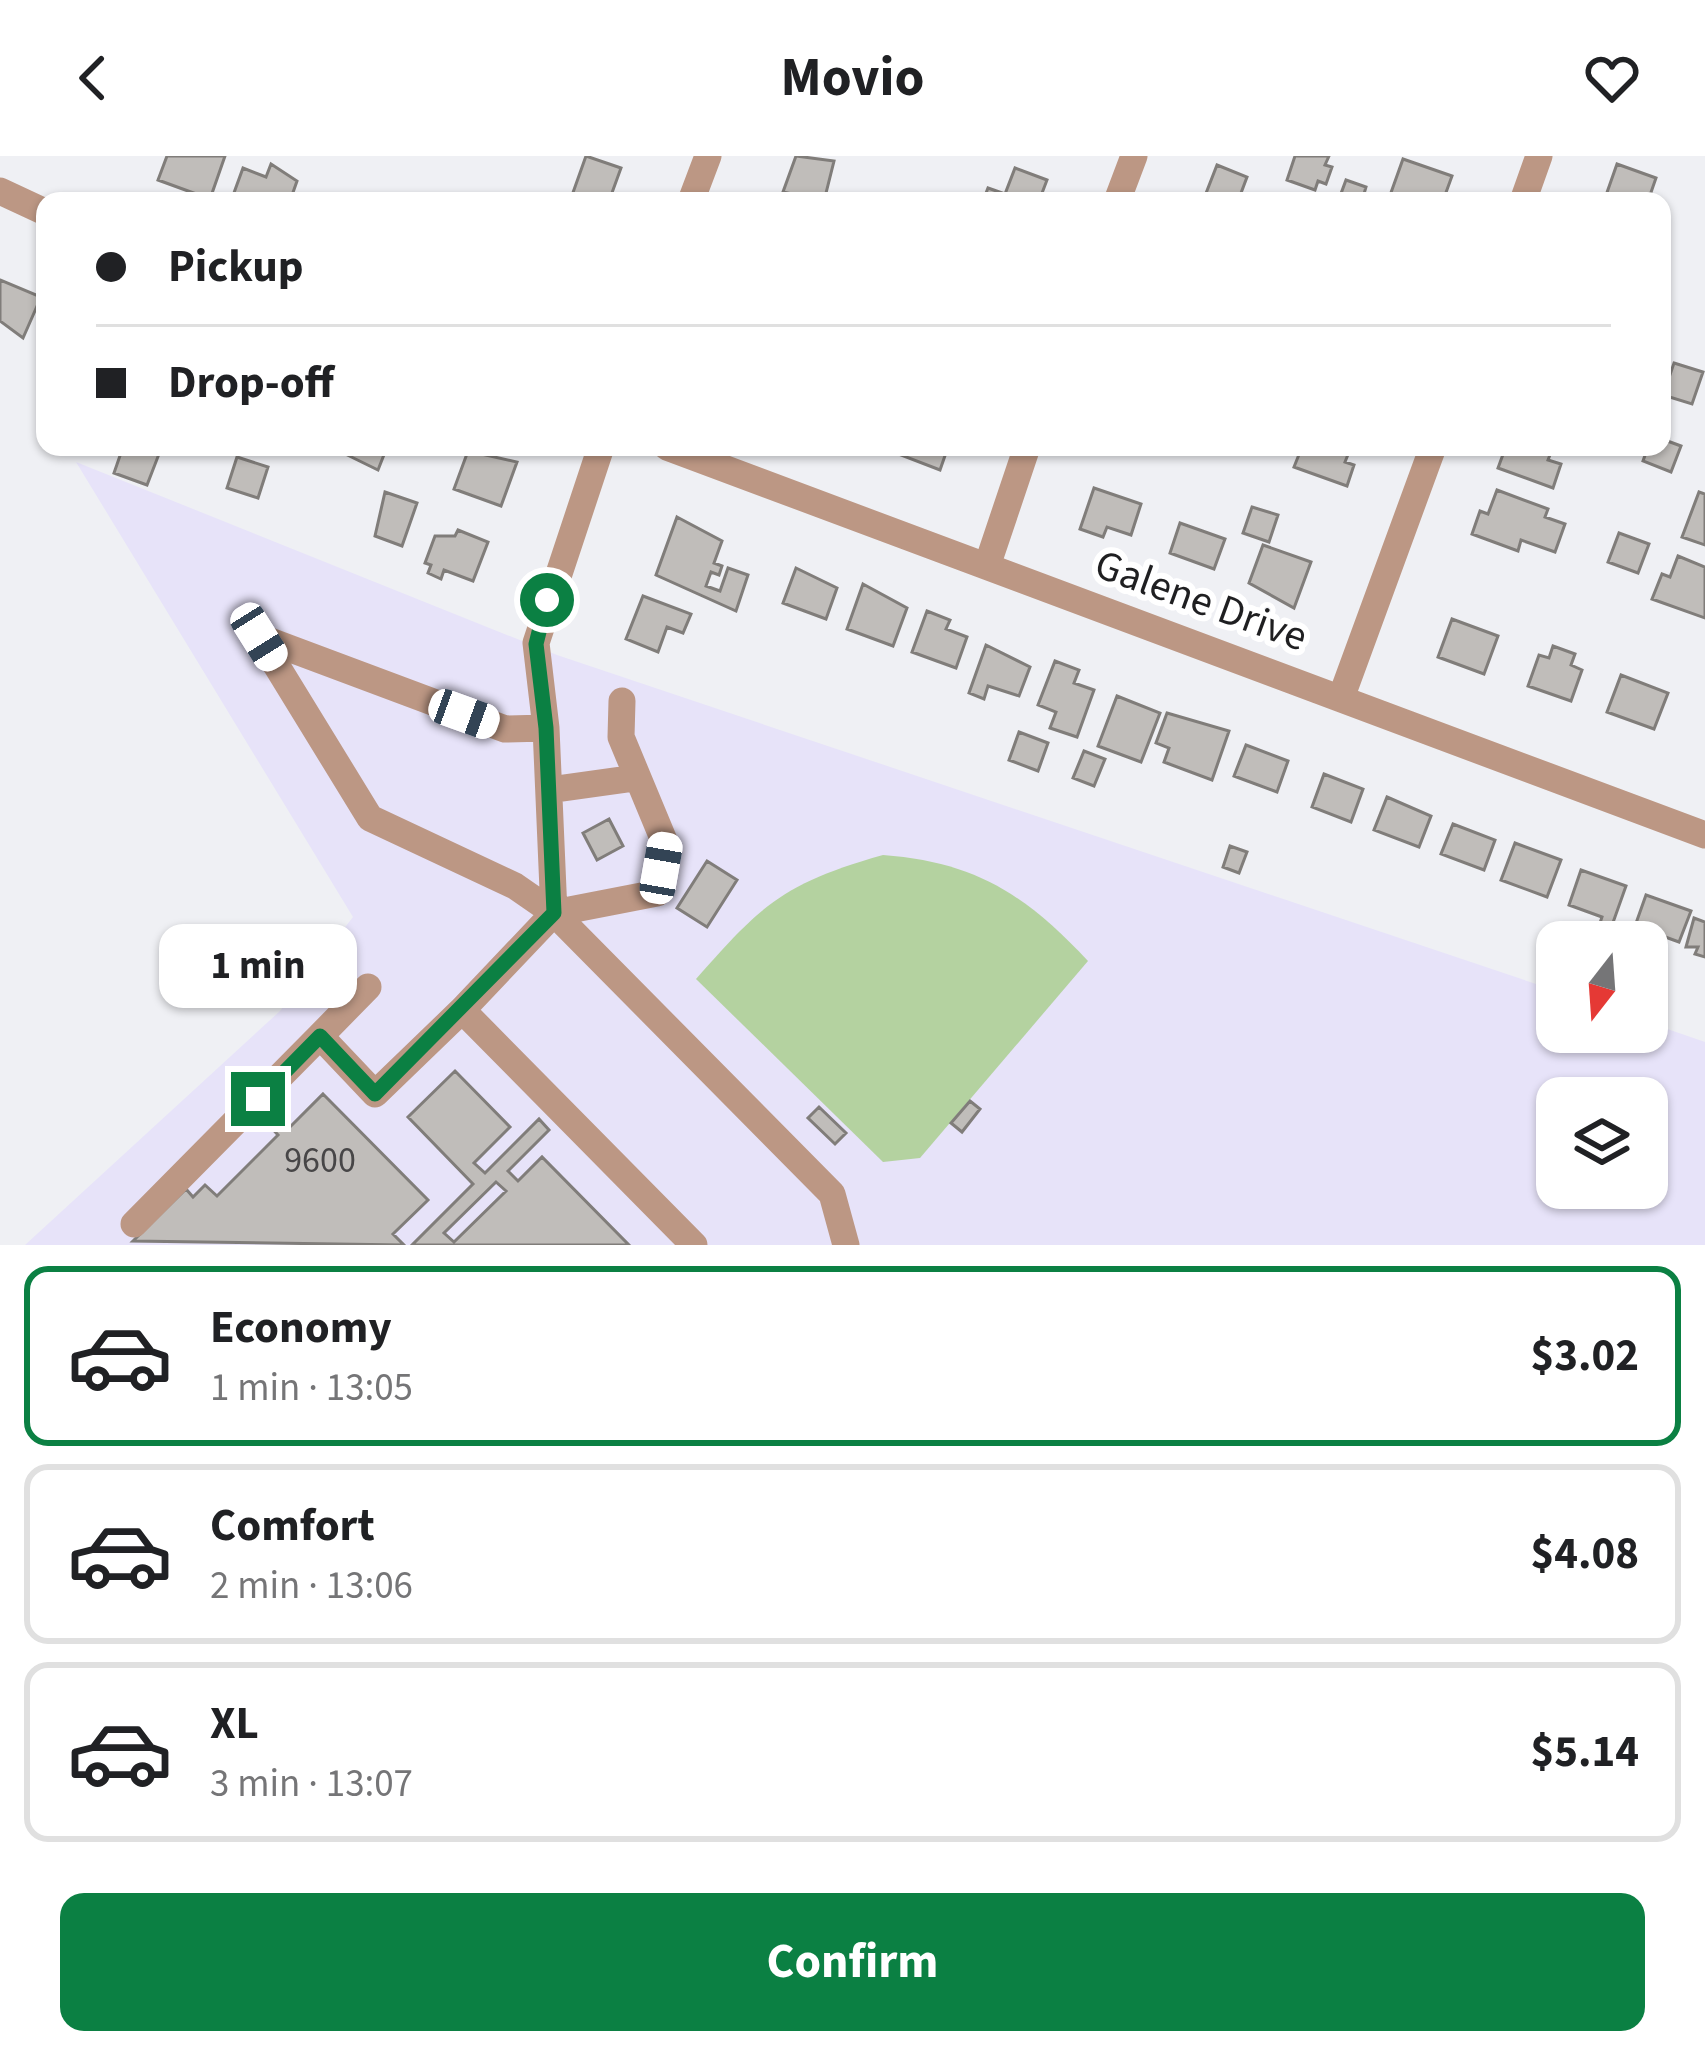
<!DOCTYPE html>
<html lang="en">
<head>
<meta charset="utf-8">
<style>
  body { margin:0; font-family:"Source Sans 3",sans-serif; background:#f2f2f2; color:#202124; height:100vh; display:flex; flex-direction:column; font-size:45px; white-space:nowrap }
  * { box-sizing:border-box; margin:0 }
  p { font-size:39px; color:#757577 }
  .icon { flex:none; width:66px; height:66px; fill:none; stroke:currentColor; stroke-width:2; stroke-linecap:round; stroke-linejoin:round }
  .map { position:relative; height:1089px; overflow:hidden }
  .sheet { display:flex; flex-direction:column; background:#fff; flex:1 }
  .sheet>* { flex:none }
  .hud { position:absolute; left:36px; top:36px; width:1635px; height:264px; border-radius:24px; box-shadow:0 3px 9px #0004; display:grid; align-content:center; height:264px; padding:0 60px; background:#fff }
  .needle { width:78px; rotate:197deg }
  .controls { position:absolute; left:1536px; top:765px; display:grid; gap:24px }
  .controls a { display:grid; place-items:center; width:132px; height:132px; border-radius:24px; background:#fff; box-shadow:0 3px 9px #0004; font-size:60px }
  .end { position:absolute; width:54px; height:54px; margin:-27px; border:15px solid #0b8043; background:#fff; box-shadow:0 0 0 6px #fff }
  .from { border-radius:50% }
  .bubble { position:absolute; height:84px; border-radius:24px; background:#fff; box-shadow:0 3px 9px #0004; font-size:39px; font-weight:700; line-height:84px; text-align:center }
  .car { position:absolute; width:36px; height:72px; margin:-36px -18px; border-radius:15px; box-shadow:0 0 9px 3px #0007; background:linear-gradient(#fff 24%,#345 0 40%,#fff 0 76%,#345 0 86%,#fff 0) }
  .hud b { display:flex; align-items:center; gap:42px; height:114px; font-size:45px }
  .hud b+b { border-top:3px solid #e0e0e0 }
  .hud i { width:30px; height:30px; background:#202124 }
  ul { padding:21px 0 0; list-style:none }
  li { display:flex; align-items:center; gap:36px; height:180px; margin:0 24px 18px; padding:0 36px; border:6px solid #e0e0e0; border-radius:24px }
  li div { flex:1 }
  li b { display:block; font-size:45px }
  li em { font-style:normal; font-weight:700 }
  li.current { border-color:#0b8043 }
  li>.icon { width:108px; height:108px; stroke-width:1.5 }
  .cta { display:flex; gap:24px; margin-top:auto; padding:24px 60px }
  .cta a { flex:1; height:138px; border-radius:24px; background:#0b8043; color:#fff; font-size:48px; font-weight:700; line-height:138px; text-align:center }
  header { display:flex; justify-content:space-between; align-items:center; height:156px; padding:0 60px; background:#fff; font-size:54px; font-weight:700 }
  .map>svg:first-child { display:block }
  .education { fill:#e7e3f9; fill-rule:evenodd }
  .green { fill:#b4d2a0 }
  .building { fill:#c0bdba; stroke:#807d7a; stroke-width:3; fill-rule:evenodd }
  .lines { fill:none; stroke-linecap:round; stroke-linejoin:round }
  .minor { stroke:#bc9784; stroke-width:27 }
  .route { stroke:#0b8043; stroke-width:15 }
  .labels { text-anchor:middle; dominant-baseline:central; stroke-width:12; stroke-linejoin:round; paint-order:stroke }
  .number-label { font-size:36px; fill:#474647 }
  .street-label { font-size:42px; fill:#1f1f21; stroke:#fff }
</style>
</head>
<body>
<header><svg class="icon" aria-label="back" viewBox="0 0 24 24"><path d="M15 5l-7 7 7 7"/></svg>Movio<svg class="icon" aria-label="heart" viewBox="0 0 24 24"><path d="M12 20l-8-8c-3-5 5-10 8-4 3-6 11-1 8 4z"/></svg></header>
<div class="map">
<svg width="1705" height="1089" viewBox="0 0 1705 1089">
  <rect width="100%" height="100%" fill="#eff0f4"/>
  <path class="education" d="M76,306L557,499L1557,835V876H1647V866L1705,886V1089H25L280,855L353,761ZM1557,942H1647V1032H1557Z"/>
  <path class="green" d="M883,699C976,706 1026,739 1088,805L920,1002L883,1006L696,823C762,748 784,727 883,699Z"/>
  <path class="building" d="M167,0H225L210,43L158,24Z
    M586,0L621,12L609,45H570Z
    M796,0L834,5L824,45L783,36Z
    M1295,0H1329L1325,9L1332,11L1326,28L1318,25L1315,34L1287,24Z
    M1403,3L1452,20L1444,42L1451,45H1388Z
    M271,8L297,25L290,45H231L243,12L266,21Z
    M1617,8L1656,22L1648,45H1604Z
    M1217,9L1247,21L1238,45H1203Z
    M1015,12L1047,24L1039,45H983L988,32L1005,38Z
    M1346,24L1366,31L1362,45L1339,43Z
    M0,124L41,141L23,182L0,165Z
    M1674,207L1703,216L1692,248L1663,239Z
    M1662,283L1681,290L1671,316L1643,305L1648,291H1662Z
    M123,291L159,298L147,329L114,317Z
    M331,291H387L378,314Z
    M895,291H948L940,314L893,296Z
    M1302,291H1351L1345,306L1354,309L1347,330L1294,311Z
    M1516,291H1553L1548,304L1561,308L1553,332L1498,312L1505,293L1514,296Z
    M468,295L517,306L501,350L454,333Z
    M237,301L268,311L258,342L227,332Z
    M1094,332L1141,348L1131,379L1107,371L1103,381L1080,373Z
    M1497,334L1548,353L1545,361L1565,368L1555,396L1521,384L1518,395L1472,378L1480,355L1488,358Z
    M385,336L417,347L402,390L375,380Z
    M1699,336L1705,338V389L1682,381Z
    M1252,351L1278,359L1269,386L1243,377Z
    M677,361L722,385L714,407L722,410L719,419L711,416L706,430L720,435L728,412L748,419L736,455L656,419Z
    M1180,367L1225,383L1214,413L1170,397Z
    M458,374L488,386L473,425L444,414L441,423L428,417L431,409L425,407L435,380H455Z
    M1619,377L1649,388L1638,417L1608,406Z
    M1263,389L1311,406L1294,452L1249,427Z
    M1678,400L1705,411V462L1652,443L1662,418L1670,421Z
    M796,412L837,432L826,463L783,447Z
    M863,428L907,452L893,490L847,473Z
    M643,440L691,458L683,477L667,471L658,496L626,483Z
    M927,455L950,464L946,473L967,481L956,512L912,496Z
    M1452,463L1498,480L1484,518L1438,501Z
    M986,489L1030,511L1019,540L988,530L984,543L969,537Z
    M1553,490L1575,498L1571,509L1582,514L1571,545L1528,530L1539,499L1549,502Z
    M1055,505L1079,514L1074,527L1094,534L1077,581L1050,572L1056,556L1038,549Z
    M1621,519L1668,537L1654,573L1607,556Z
    M1117,540L1160,557L1141,606L1098,590Z
    M1167,557L1229,575L1212,624L1164,606L1169,592L1156,587Z
    M1019,576L1048,587L1038,615L1009,604Z
    M1246,589L1288,605L1277,636L1234,620Z
    M1084,595L1105,603L1094,630L1073,622Z
    M1324,618L1363,633L1351,666L1312,651Z
    M1387,641L1431,660L1419,691L1374,674Z
    M609,663L623,690L597,704L583,677Z
    M1453,668L1495,684L1484,714L1441,698Z
    M1515,687L1561,704L1547,741L1501,724Z
    M1230,690L1247,696L1239,717L1223,711Z
    M707,705L737,724L707,771L677,752Z
    M1581,714L1626,730L1610,775L1599,770L1602,761L1569,749Z
    M1646,739L1691,755L1679,786L1635,770Z
    M1694,762L1705,766V801L1695,798L1698,791H1686Z
    M455,915L510,971L474,1007L485,1017L539,963L549,974L508,1015L518,1025L542,1001L629,1089H412L473,1028L408,961ZM496,1026L506,1035L454,1086L444,1077Z
    M323,938L428,1044L393,1078L404,1089L133,1085L186,1033L193,1041L205,1029L217,1040L278,979L268,968L277,958L290,971Z
    M970,945L980,953L962,976L951,967Z
    M819,951L846,977L835,988L808,962Z"/>
  <g class="lines">
    <path class="minor" d="M0,35L45,56
      M691,45L708,0
      M1117,45L1134,0
      M1523,45L1539,0
      M667,291L1705,679
      M987,410L1027,291
      M259,481L505,573L546,572L554,757L515,730L370,662Z
      M1341,542L1433,291
      M546,572L536,487L601,291
      M549,634L635,622
      M554,757L657,737L665,687L621,581L622,545
      M368,831L320,880L375,938L462,854
      M134,1068L320,880
      M694,1089L462,854L554,757L832,1038L846,1089"/>
  </g>
  <g class="lines">
    <path class="route" d="M258,943L320,880L375,938L554,757L546,572L536,488L547,444"/>
  </g>
  <g class="labels">
    <g class="number-label">
      <text x="320" y="1004">9600</text>
    </g>
    <g class="street-label">
      <text transform="translate(1201 445) rotate(20)">Galene Drive</text>
    </g>
  </g>
</svg>
<div class="controls">
<a><svg class="needle" viewBox="-14 -14 28 28"><path d="M0-13l5 13h-10z" fill="#e53935"/><path d="M0 13l5-13h-10z" fill="#757577"/></svg></a>
<a><svg class="icon" aria-label="layers" viewBox="0 0 24 24"><path d="M12 4l9 5-9 5-9-5zM3 14l9 5 9-5"/></svg></a>
</div>
<i class="end from" style="left:547px;top:444px"></i>
<i class="end" style="left:258px;top:943px"></i>
<div class="bubble" style="left:159px;top:768px;width:198px">1 min</div>
<i class="car" style="left:259px;top:481px;rotate:148deg"></i>
<i class="car" style="left:464px;top:558px;rotate:110deg"></i>
<i class="car" style="left:661px;top:712px;rotate:10deg"></i>
<div class="hud">
<b><i class="from"></i>Pickup</b>
<b><i></i>Drop-off</b>
</div>
</div>
<section class="sheet">
<ul>
<li class="current"><svg class="icon" aria-label="car" viewBox="0 0 24 24"><path d="M5 17H2v-5l4-1 3-4h7l3 4 3 1v5h-3M9 17h6M6 11h13"/><circle cx="7" cy="17" r="2"/><circle cx="17" cy="17" r="2"/></svg><div><b>Economy</b><p>1 min · 13:05</p></div><em>$3.02</em></li>
<li><svg class="icon" aria-label="car" viewBox="0 0 24 24"><path d="M5 17H2v-5l4-1 3-4h7l3 4 3 1v5h-3M9 17h6M6 11h13"/><circle cx="7" cy="17" r="2"/><circle cx="17" cy="17" r="2"/></svg><div><b>Comfort</b><p>2 min · 13:06</p></div><em>$4.08</em></li>
<li><svg class="icon" aria-label="car" viewBox="0 0 24 24"><path d="M5 17H2v-5l4-1 3-4h7l3 4 3 1v5h-3M9 17h6M6 11h13"/><circle cx="7" cy="17" r="2"/><circle cx="17" cy="17" r="2"/></svg><div><b>XL</b><p>3 min · 13:07</p></div><em>$5.14</em></li>
</ul>
<div class="cta"><a>Confirm</a></div>
</section>
</body>
</html>
